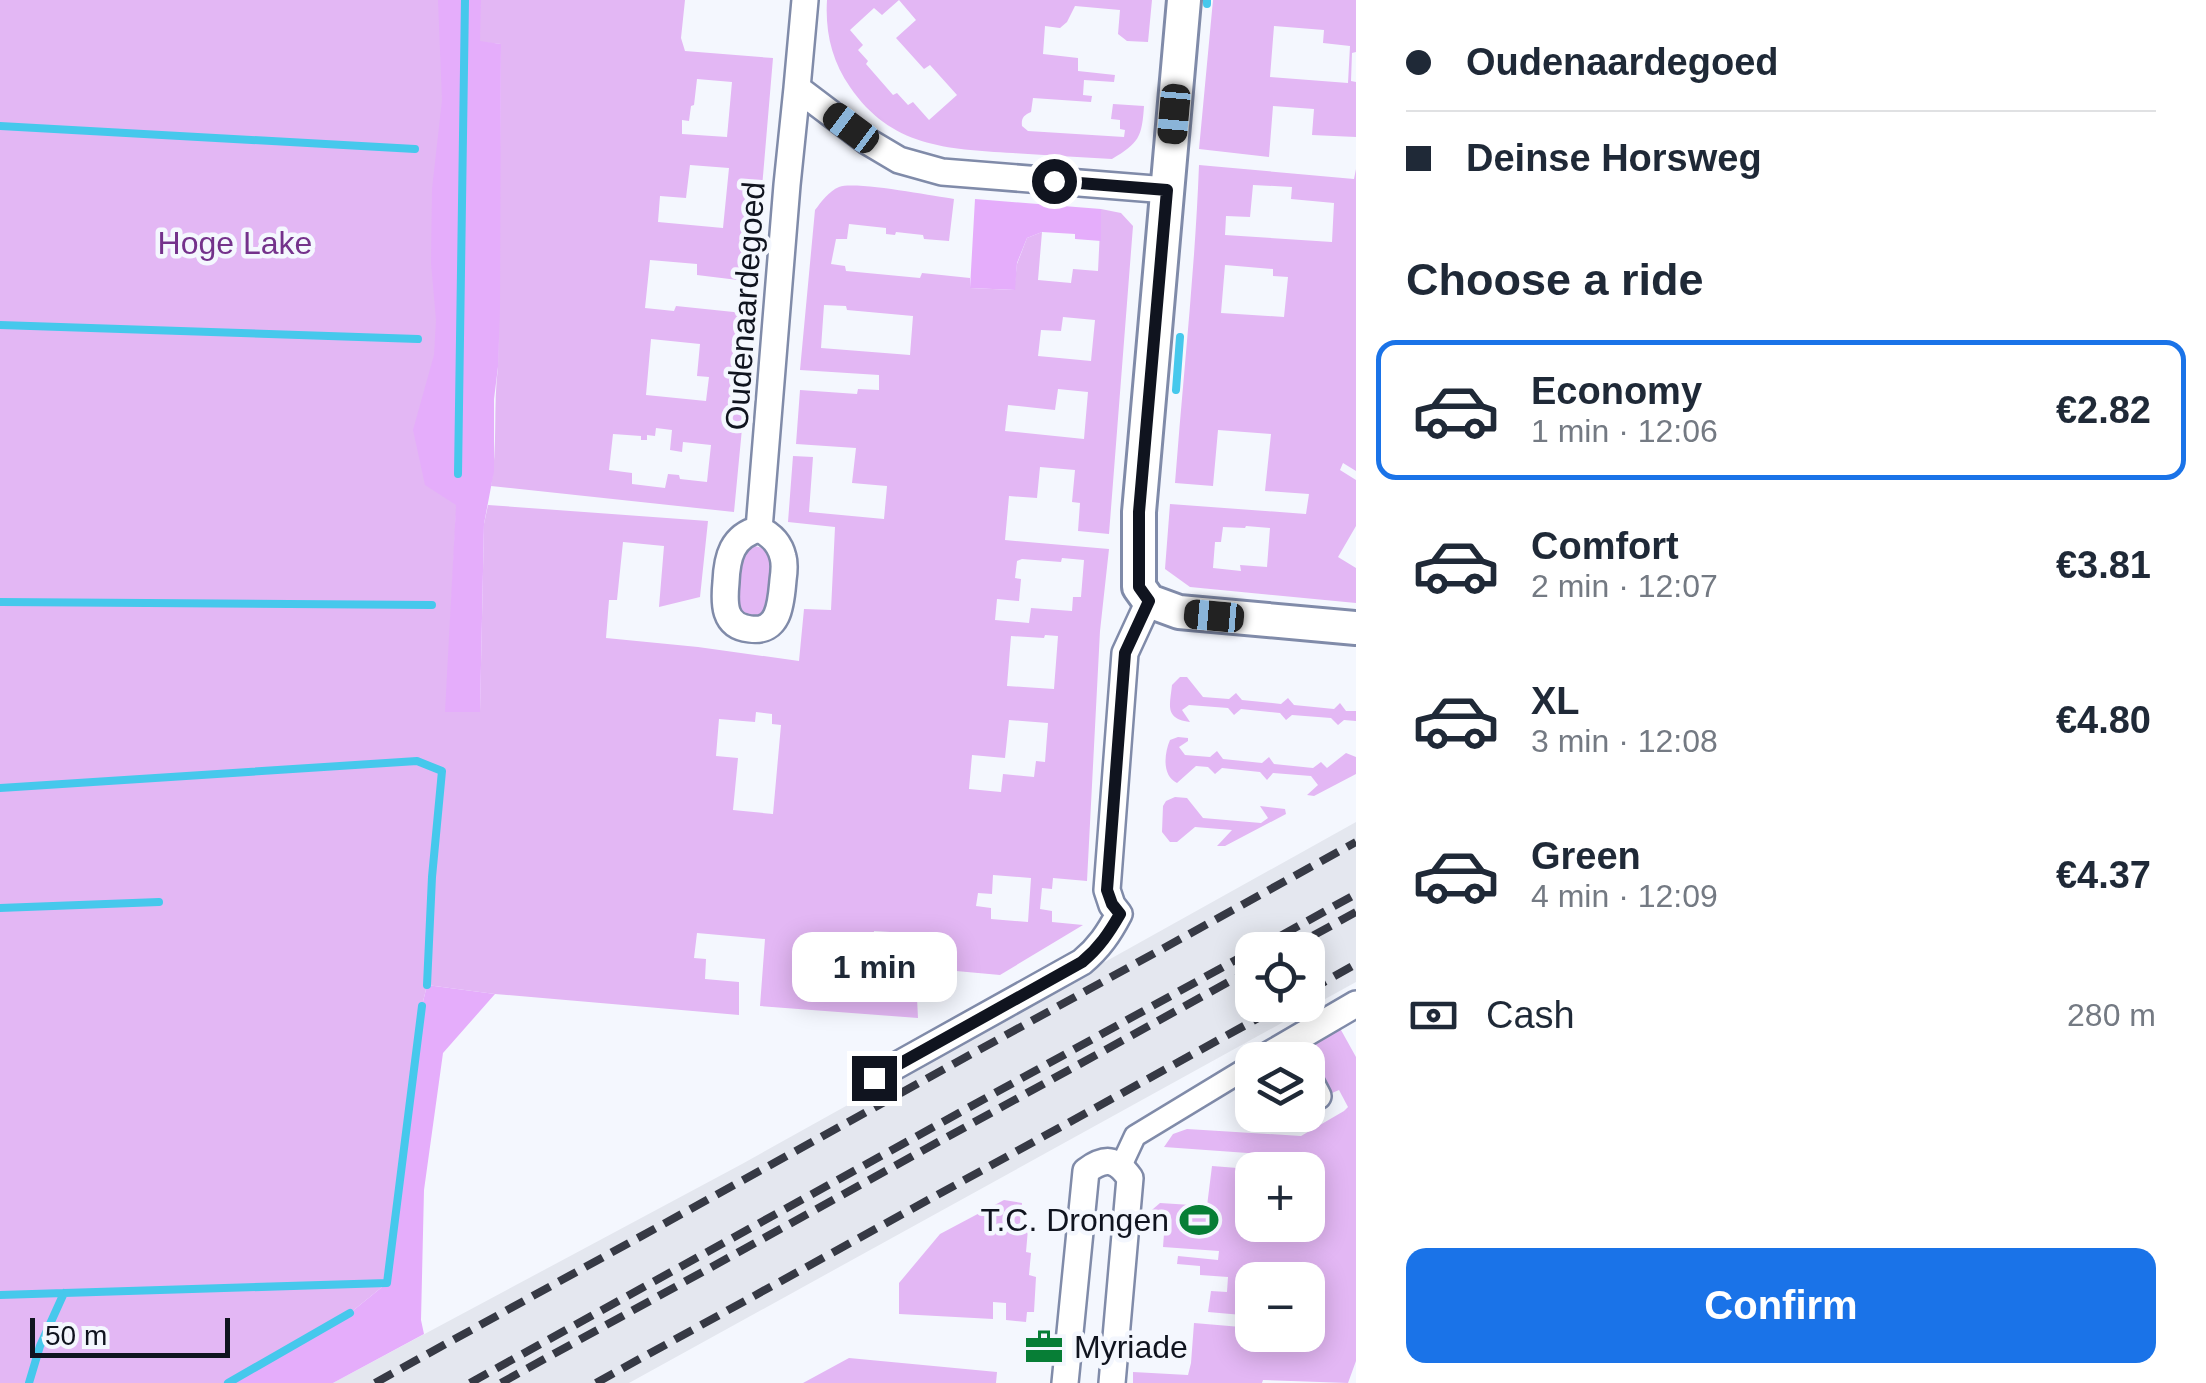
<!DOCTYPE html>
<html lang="en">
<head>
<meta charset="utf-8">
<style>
  body { margin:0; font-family:Arial,sans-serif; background:#f6f6f7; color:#1f2937; height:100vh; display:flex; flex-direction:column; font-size:38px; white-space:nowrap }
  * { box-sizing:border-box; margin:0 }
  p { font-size:32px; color:#747a83 }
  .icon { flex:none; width:55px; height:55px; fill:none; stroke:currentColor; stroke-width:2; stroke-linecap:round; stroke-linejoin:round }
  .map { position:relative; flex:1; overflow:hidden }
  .panel { display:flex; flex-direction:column; background:#fff; width:850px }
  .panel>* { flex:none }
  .guide { display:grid; align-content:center; height:220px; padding:0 50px; background:#fff }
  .fabs { position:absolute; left:1235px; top:932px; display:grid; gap:20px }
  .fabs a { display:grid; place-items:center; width:90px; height:90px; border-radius:20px; background:#fff; box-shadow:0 5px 25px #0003; font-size:50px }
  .scale { position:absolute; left:30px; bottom:25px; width:200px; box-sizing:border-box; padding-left:10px; border:5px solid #10141f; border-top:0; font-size:28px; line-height:35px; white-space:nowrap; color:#10141f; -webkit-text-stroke:8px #f4f7fe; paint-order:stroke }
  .end { position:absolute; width:45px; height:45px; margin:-22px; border:12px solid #10141f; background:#fff; box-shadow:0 0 0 5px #fff }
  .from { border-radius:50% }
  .bubble { position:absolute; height:70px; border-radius:20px; background:#fff; box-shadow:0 5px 25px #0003; font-size:32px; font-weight:700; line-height:70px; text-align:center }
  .car { position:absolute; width:30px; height:60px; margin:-30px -15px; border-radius:12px; box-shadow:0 0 8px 2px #0007; background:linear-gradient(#222 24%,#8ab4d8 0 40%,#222 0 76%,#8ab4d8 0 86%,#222 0) }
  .guide b { display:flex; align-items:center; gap:35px; height:95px; font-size:38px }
  .guide b+b { border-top:2px solid #e0e1e3 }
  .guide i { width:25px; height:25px; background:#1f2937 }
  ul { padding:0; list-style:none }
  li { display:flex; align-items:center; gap:30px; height:140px; margin:0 20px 15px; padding:0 30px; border:5px solid transparent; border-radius:20px }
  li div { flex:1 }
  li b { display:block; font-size:38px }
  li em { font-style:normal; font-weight:700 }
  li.selected { border-color:#1a73e8 }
  li>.icon { width:90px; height:90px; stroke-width:1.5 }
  h2 { padding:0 50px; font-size:45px; line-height:120px }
  .pay { display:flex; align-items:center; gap:25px; height:110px; padding:0 50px; font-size:38px }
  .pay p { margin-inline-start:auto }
  .cta { display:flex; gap:20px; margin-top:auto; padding:20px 50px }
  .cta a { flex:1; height:115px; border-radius:20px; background:#1a73e8; color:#fff; font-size:40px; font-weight:700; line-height:115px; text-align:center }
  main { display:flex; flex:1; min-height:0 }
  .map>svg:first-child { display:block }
  .built { fill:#e4e7ef; fill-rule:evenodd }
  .green { fill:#e3b7f4; fill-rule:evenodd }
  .forest { fill:#e5adfb }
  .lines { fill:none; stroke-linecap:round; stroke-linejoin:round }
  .stream { stroke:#46c8ec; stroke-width:8 }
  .pedestrian-casing { stroke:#808ba9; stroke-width:25 }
  .minor-casing { stroke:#808ba9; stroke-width:30 }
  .tertiary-casing { stroke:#808ba9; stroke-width:38 }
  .pedestrian { stroke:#fff; stroke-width:20 }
  .minor { stroke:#fff; stroke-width:25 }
  .tertiary { stroke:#fff; stroke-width:32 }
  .rail { stroke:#363944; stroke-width:8; stroke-dasharray:20 10; stroke-linecap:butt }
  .route { stroke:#10141f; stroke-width:12 }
  .labels { text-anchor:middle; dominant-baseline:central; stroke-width:9; stroke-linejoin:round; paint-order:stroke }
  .park-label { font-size:32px; fill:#74328b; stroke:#f4f7fe }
  .street-label { font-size:32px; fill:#10141f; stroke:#f4f7fe }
  .poi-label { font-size:32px; fill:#10141f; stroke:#f4f7fe; text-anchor:end }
</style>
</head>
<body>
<main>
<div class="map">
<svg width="1356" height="1383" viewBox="0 0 1356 1383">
  <rect width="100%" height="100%" fill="#f4f7fe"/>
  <path class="built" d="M1356,822V982L629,1383H333L742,1164ZM1252,950H1308V1005H1252Z"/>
  <path class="green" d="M0,0H685L681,38L685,51L773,58L754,282L697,275V264L650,260L645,308L674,311L676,306L753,314L734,512L491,486C498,447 493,406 498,367L501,44L480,42L446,712L480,711L484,524L488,505L708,521L700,597L659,607L664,546L623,542L617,600H609L606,638L698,647L799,661L804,609L831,610L835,527L788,522L793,456L813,457L809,512L884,519L887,486L852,483L856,448L796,444L800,390L857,394L858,389L879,390V375L800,370L815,210C821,202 829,191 839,187C856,181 932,196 954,199L949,241L924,239L923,235L896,232L895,235L886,234V228L849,224L847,239H836L831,264L845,266L846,271L920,278L922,273L970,278V288L1014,290L1017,264L1027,238L1042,232L1038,280L1071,283L1073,269L1098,271L1101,209L1121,213L1133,226L1109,534L1078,531L1080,503L1072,502L1075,470L1040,467L1037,498L1009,496L1005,540L1109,549L1100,631L1087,881L1053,878L1052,889L1042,888L1040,909L1052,911V922L1083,925L1000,975L923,968L922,934L874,931L870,994L917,998L918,1018L760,1006L765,939L697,933L694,958L706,959L705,979L739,982V1015L495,994L427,985L422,1006L387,1283L350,1313L228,1383H0ZM697,79L732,82L727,137L682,134V120L689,121L691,106L694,105ZM690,165L729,168L723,228L658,222L660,196L686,198ZM824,305L846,306L847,310L913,316L910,355L821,348ZM1063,317L1095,320L1091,361L1038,356L1041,330L1061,331ZM651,339L700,344L697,376L709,377L706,401L646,395ZM1058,389L1088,392L1084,439L1005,431L1008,405L1055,410ZM656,428L672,430L670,450L682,452L683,442L711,445L707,482L680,479L679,475L668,474L665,488L632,484V473L609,470L613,434L641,436V440H647V435L655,436ZM1062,558L1084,560L1081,597H1073L1072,611L1031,608L1029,623L995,620L997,599L1019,601L1021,579L1015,578L1017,561L1022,559L1061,562ZM1045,635L1058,636L1054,689L1007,686L1011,636L1044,638ZM756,712L772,714V724L781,725L773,814L733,810L738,758L716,756L719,719L755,722ZM1009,720L1048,723L1045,762L1036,761L1034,777L1003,774L1001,792L969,789L972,755L1005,758ZM993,875L1031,878L1028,922L991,919V908L976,906L978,893L992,894Z
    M827,0H1152L1148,42L1127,41L1118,34L1120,10L1075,6L1067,22L1060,28L1045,26L1043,54L1078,58V71L1115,75L1114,82L1084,80L1083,95L1092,96L1091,102L1033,98L1031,112C1024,115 1021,118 1022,126L1028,131L1124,137L1125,130L1120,129V120L1111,119L1113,104L1144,106C1142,137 1139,143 1112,159C1079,157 1046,155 1013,153C946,149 891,147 850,87C832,61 825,32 827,0ZM899,0L916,20L896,38L924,69L930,65L957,95L929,120L913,102L908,105L897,93L893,95L866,64L868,61L858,50L863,45L850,30L874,8L882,15Z
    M1213,0H1356V52L1352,53L1351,81L1356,82V137L1312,135L1314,109L1273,106L1269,157L1199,149ZM1274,26L1324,30L1323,43L1350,46L1348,83L1270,77Z
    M1199,165L1354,179L1356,169V471L1343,463L1340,470L1356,480V526L1338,557L1356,568V603L1190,587L1165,569L1170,504L1306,514L1309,494L1265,491L1271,434L1218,430L1213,486L1175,483C1183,377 1195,271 1199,165ZM1253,185L1292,187L1291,199L1334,203L1332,242L1225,235L1226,216L1250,217ZM1225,265L1273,269V276L1288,277L1284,317L1221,313ZM1246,526L1270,528L1267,567L1240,565L1241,571L1213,568L1215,542H1221L1223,527L1245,528Z
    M755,546L769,550L772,554L771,602L762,616C749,617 742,616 736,604C738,583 733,555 755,546Z
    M1180,677H1187L1203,697L1229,699L1236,693L1242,700L1281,704L1288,698L1294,705L1334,709L1340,703L1346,711H1356V721L1344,720L1338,725L1331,718L1292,715L1286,720L1280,713L1241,709L1234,715L1228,708L1189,705L1182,710L1190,722C1164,719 1170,705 1172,685Z
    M1178,737L1188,738V741L1179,747L1185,755L1210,757L1217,751L1223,759L1262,763L1269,757L1274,764L1313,768L1321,762L1327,768L1346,753L1356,757V774L1314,796L1307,795L1318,785L1311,776L1273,773L1267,780L1260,772L1222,768L1215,774L1208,767L1196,766L1177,783C1162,776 1164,754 1170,740Z
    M1175,797L1187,798L1203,818L1261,823L1268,818L1260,806L1285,809L1286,814L1225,846H1217L1232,830L1195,827L1177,842H1170L1162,832L1163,806L1166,801Z
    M1336,1021L1356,1057V1361L1348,1383L1263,1380L1262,1383H1133V1372L1188,1375L1191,1363L1194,1323L1241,1327L1242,1315L1208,1312L1211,1291L1227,1292L1228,1277L1200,1275V1266L1177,1264L1178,1256L1218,1260L1219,1251L1163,1247L1164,1234L1143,1233L1146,1215L1160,1203L1207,1206L1212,1166L1263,1170H1252V1225H1308V1170H1271L1274,1155L1164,1147L1173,1134L1187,1129L1301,1136L1344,1111L1348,1107L1339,1090L1332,1093L1303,1039ZM1254,1277L1270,1278V1280H1308V1335H1252Z
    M1004,1200L1022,1203L1020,1223L1024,1228L1028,1229L1026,1252L1031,1253L1029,1275L1036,1277L1034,1312H1027L1026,1322L1006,1320V1303L993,1302V1319L899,1314V1283L940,1234Z
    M849,1358L997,1372L996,1383H803Z"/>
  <path class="forest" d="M438,0H481L480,41L501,44L500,309L498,367L494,399V471L484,524L480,712H445L456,505L425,485L413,430L434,355L436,320L431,263L432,189L442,100Z
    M975,199L1101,209V241L1075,239V234L1042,232L1027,238L1017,263L1015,290L970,288Z
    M427,985L495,994L443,1053L424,1190L421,1320L424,1334L333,1383H228L350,1313L387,1283L422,1006Z"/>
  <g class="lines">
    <path class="stream" d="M1207,4V0
      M0,126L415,149
      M0,325L418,339
      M1176,390L1180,337
      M458,474L465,0
      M0,602L432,605
      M0,788L417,761L442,771L432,877L427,985
      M0,908L159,902
      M0,1295L387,1283L422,1006
      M29,1383L40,1346L64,1293
      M228,1383L350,1313"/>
    <g class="pedestrian-casing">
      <path id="pedestrian" d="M1270,1115L1271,1116
        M1121,1166L1135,1136L1252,1065"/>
    </g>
    <g class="minor-casing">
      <path id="minor" d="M805,0L797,88L867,141L899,160L942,172L1167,190
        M759,529C772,535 780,544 783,557C785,564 784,573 783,580C781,602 780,633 750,629C723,626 724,603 726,582C727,557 732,536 759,529L787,185L797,88
        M1260,1060L1356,1004
        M1308,1077L1318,1096
        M874,1078L1082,962C1099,948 1109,933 1119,914L1112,905L1107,890L1125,653L1149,601
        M1065,1383L1086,1171C1105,1157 1116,1158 1130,1178L1112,1383"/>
    </g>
    <g class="tertiary-casing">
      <path id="tertiary" d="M1184,0L1139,512V587L1149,601L1179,612L1356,628"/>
    </g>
    <use href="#pedestrian" class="pedestrian"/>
    <use href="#minor" class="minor"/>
    <use href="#tertiary" class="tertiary"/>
    <path class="rail" d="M1255,950L1356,894
      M1287,950L1356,912
      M1308,991L1356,964
      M375,1383L1356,842
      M470,1383L1252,951
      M501,1383L1252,969
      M596,1383L1282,1005"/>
  </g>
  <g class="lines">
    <path class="route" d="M874,1078L1082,962C1099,948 1109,933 1120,914L1112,904L1107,890L1125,653L1149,601L1139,587V512L1167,190L1054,181"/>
  </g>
  <defs>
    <g id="stadium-bare" transform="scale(3)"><path d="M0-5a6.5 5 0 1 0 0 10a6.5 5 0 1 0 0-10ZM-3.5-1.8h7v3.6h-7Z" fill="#077e36" stroke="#f4f7fe" stroke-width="2.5" paint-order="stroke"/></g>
    <g id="office-bare" transform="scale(3)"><path d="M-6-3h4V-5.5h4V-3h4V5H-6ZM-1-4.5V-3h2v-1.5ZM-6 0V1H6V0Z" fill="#077e36" stroke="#f4f7fe" stroke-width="2.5" paint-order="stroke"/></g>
  </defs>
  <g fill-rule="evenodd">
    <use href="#stadium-bare" x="1199" y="1220"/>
    <use href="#office-bare" x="1044" y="1347"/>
  </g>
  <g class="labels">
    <g class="park-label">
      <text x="235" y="243">Hoge Lake</text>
    </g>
    <g class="street-label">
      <text transform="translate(745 306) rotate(-86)">Oudenaardegoed</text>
    </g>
    <g class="poi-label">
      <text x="1169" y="1220">T.C. Drongen</text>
      <text x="1074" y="1347" text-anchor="start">Myriade</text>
    </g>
  </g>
</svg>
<div class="fabs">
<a><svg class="icon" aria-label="locate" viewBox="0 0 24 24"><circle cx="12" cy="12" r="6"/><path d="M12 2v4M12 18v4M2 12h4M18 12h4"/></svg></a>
<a><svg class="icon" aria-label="layers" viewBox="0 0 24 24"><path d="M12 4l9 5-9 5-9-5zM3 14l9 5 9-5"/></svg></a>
<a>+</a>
<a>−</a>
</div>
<div class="scale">50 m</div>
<i class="end from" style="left:1054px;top:181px"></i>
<i class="end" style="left:874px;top:1078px"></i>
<div class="bubble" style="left:792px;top:932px;width:165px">1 min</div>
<i class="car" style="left:1174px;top:114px;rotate:185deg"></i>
<i class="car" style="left:851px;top:128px;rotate:307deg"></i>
<i class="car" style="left:1214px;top:616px;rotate:275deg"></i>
</div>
<section class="panel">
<div class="guide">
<b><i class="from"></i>Oudenaardegoed</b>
<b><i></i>Deinse Horsweg</b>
</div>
<h2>Choose a ride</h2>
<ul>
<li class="selected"><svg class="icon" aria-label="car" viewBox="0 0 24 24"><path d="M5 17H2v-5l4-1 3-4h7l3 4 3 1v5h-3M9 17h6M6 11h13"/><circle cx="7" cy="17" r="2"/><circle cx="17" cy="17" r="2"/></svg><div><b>Economy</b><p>1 min · 12:06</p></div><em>€2.82</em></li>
<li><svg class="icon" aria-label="car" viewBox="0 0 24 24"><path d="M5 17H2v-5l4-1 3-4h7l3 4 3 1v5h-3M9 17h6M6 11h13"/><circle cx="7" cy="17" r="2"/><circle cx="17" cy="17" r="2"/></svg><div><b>Comfort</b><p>2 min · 12:07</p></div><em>€3.81</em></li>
<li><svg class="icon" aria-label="car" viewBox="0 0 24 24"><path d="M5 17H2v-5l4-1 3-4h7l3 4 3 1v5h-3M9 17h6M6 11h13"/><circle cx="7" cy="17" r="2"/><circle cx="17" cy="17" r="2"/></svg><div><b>XL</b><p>3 min · 12:08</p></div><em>€4.80</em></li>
<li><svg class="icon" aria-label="car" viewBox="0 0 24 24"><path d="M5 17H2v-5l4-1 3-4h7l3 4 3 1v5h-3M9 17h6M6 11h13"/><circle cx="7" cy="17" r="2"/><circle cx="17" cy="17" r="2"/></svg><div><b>Green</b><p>4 min · 12:09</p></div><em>€4.37</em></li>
</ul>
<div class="pay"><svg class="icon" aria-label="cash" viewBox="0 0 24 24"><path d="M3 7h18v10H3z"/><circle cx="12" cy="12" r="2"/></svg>Cash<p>280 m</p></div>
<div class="cta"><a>Confirm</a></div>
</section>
</main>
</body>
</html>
